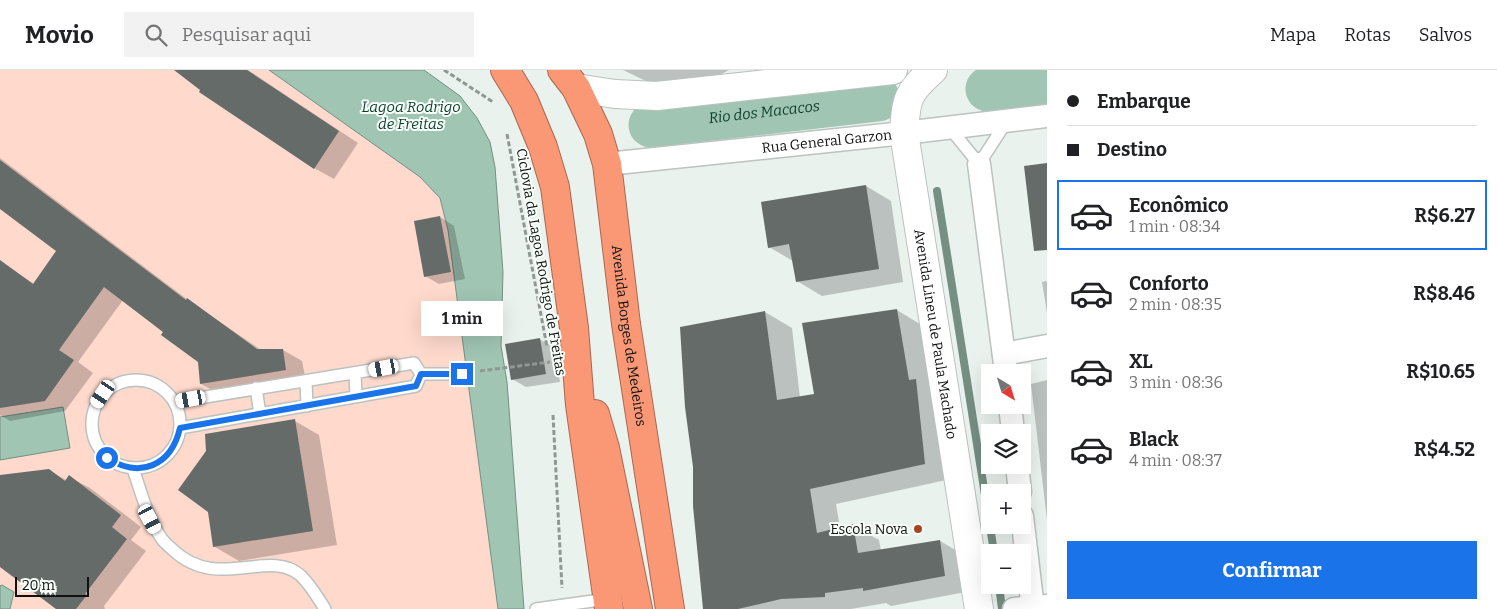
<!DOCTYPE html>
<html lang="pt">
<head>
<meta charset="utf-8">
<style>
  body { margin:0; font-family:Bitter,serif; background:#f2f2f2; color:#202124; height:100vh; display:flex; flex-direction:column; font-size:19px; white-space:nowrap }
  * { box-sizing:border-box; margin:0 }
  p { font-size:16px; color:#757577 }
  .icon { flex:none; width:28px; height:28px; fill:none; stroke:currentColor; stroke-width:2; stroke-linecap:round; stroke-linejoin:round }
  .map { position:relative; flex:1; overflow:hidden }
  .panel { display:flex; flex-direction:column; background:#fff; width:450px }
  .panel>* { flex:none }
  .banner { display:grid; align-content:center; height:110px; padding:0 20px; background:#fff }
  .needle { width:32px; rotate:142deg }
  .controls { position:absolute; left:981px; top:294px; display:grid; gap:10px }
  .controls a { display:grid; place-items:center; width:50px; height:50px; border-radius:0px; background:#fff; box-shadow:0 5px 20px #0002; font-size:25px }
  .scale { position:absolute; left:15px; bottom:12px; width:74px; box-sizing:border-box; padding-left:5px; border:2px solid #101211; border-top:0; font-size:14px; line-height:18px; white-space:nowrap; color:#101211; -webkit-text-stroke:4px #f8fffb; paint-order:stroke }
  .end { position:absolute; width:22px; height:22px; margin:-11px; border:6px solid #1a73e8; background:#fff; box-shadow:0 0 0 2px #fff }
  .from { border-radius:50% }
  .bubble { position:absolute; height:35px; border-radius:0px; background:#fff; box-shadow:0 5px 20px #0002; font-size:16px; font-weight:700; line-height:35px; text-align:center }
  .car { position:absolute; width:15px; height:30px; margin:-15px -8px; border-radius:6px; box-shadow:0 0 4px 1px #0007; background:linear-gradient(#fff 24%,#345 0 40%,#fff 0 76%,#345 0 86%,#fff 0) }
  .banner b { display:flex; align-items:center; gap:18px; height:48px; font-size:19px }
  .banner b+b { border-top:1px solid #e0e0e0 }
  .banner i { width:12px; height:12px; background:#202124 }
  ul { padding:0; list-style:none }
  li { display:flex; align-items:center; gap:15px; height:70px; margin:0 10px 8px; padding:0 10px; border:2px solid transparent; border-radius:0px }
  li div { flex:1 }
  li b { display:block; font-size:19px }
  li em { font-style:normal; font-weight:700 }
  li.active { border-color:#1a73e8 }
  li>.icon { width:45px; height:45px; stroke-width:1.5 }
  .button { display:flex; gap:10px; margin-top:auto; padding:10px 20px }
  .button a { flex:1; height:58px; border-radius:0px; background:#1a73e8; color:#fff; font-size:20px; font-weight:700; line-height:58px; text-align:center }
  header { display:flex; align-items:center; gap:30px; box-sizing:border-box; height:70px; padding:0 25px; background:#fff; border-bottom:1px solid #e0e0e0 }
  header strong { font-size:24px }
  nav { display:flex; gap:28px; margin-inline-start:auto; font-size:18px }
  .search { width:350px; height:45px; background:#f2f2f2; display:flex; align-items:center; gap:12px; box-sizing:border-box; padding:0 18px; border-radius:0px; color:#757577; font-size:19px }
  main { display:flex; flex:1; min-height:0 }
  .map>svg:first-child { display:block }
  .green { fill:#fed9cc }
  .water { fill:#a0c5b3; stroke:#758f82 }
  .shadow { fill:#0003 }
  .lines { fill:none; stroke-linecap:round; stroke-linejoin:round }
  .stream { stroke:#758f82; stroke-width:8 }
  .river { stroke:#a0c5b3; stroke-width:45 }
  .building { fill:#656b68 }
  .lane-casing { stroke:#bbc2bf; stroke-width:14 }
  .street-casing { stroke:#bbc2bf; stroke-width:25 }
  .secondary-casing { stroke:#bbc2bf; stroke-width:30 }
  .highway-casing { stroke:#a86852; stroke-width:30 }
  .path { stroke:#919794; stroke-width:3; stroke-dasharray:5 2.5; stroke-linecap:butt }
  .lane { stroke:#fff; stroke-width:11 }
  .street { stroke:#fff; stroke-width:22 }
  .secondary { stroke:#fff; stroke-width:28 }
  .highway { stroke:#fa9775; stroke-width:28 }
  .route { stroke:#1a73e8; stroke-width:6 }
  .poi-dot { fill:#a9421d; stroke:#f8fffb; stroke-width:2 }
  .labels { text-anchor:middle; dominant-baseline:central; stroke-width:4; stroke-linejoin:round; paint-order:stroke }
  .street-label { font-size:14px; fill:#101211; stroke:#f8fffb }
  .poi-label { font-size:14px; fill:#101211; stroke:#f8fffb; text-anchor:end }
  .water-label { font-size:15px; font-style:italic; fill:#0c3e2c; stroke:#f8fffb }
</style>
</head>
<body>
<header>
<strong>Movio</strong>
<div class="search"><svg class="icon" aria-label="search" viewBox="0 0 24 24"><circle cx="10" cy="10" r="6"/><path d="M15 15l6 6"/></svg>Pesquisar aqui</div>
<nav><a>Mapa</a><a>Rotas</a><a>Salvos</a></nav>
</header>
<main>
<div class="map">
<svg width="1047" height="539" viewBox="0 0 1047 539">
  <rect width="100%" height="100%" fill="#eaf2ee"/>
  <path class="green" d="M0,0H269L420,107L440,128L448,160L498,539H10L14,522L2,515L0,516Z"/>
  <path class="water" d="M269,0H424L460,26L477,48L490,72L495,97L503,202L501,276L507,312L524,539H498L448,160L440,128L420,107Z
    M63,337L70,378L0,390V347Z
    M2,515L14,522L10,539H0V516Z"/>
  <path class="shadow" d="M176,0H248L358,73L334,109L314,98Z
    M623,0H729L716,7L652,14Z
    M0,88L188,230L261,280H283L302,291L306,311L221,325L201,314L199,291L123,230L78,292L93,303L65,341L10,351L0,345V191L34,214L58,181L0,138Z
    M866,116L891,131L903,212L822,226L797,211L793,191L769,177Z
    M440,147L454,156L465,209L439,214L425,206Z
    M1047,211V243L1042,212Z
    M897,240L923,256L951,409L836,434L840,458L852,455L879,470L881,481L940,471L966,486L971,521L891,536L886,533L851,539H704L765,242L792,258L800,328L815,325Z
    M539,269L554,277L560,312L526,317L512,309Z
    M1047,310V450L1031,314Z
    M295,351L319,365L337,475L239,491L215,477Z
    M48,400L66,410L69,407L90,418L141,457L131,470L146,481L104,536L105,539H58L0,496V409Z"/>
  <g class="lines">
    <path class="stream" d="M937,121L994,482
      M999,515L1002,539"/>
    <g class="river">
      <path d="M988,19L1047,12"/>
      <path id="s1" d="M651,55L878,29"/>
    </g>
  </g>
  <path class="building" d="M174,0H247L339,61L314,99L199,22L200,20Z
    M0,90L186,230L187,228L257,279H283L286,300L200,314L198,292L161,265L163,262L104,217L59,280L74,290L45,331L0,338V190L33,214L56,181L0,139Z
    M1047,93V180L1034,181L1024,96Z
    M866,115L879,199L796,212L789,174L768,178L761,132Z
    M440,146L451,202L424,207L414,151Z
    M897,239L909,310L916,309L925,394L810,419L817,463L853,454L858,483L940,470L945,506L863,521V518L825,523V527L781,529L738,539H703L693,436V397L685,337L680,257L765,241L777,330L814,324L802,253Z
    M540,268L546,304L511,310L505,274Z
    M295,349L313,461L213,477L208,442L178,420L206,381L205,364Z
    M49,399L65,411L69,405L121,445L112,457L127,469L85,524L87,525L76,539H56L0,497V405Z"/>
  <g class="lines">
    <g class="lane-casing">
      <path id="lane" d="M949,57L979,94L1007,51
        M355,303L356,327
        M421,304H462
        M92 354a44 44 0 1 1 88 0a44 44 0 1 1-88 0Z
        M306,311L307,336
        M256,318L260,344
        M175,332L414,293L421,304L416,316L180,358
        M133,399C141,421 147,447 160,466C163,472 169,476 173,480C218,522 268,478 300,505C310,514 318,528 325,539
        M536,539L607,529"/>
    </g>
    <g class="street-casing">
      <g id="street">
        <path id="s2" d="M607,94L904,63L1047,46"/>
        <path d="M979,94L1006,302"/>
        <path d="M1004,284L1047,276"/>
        <path d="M1010,335L1013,362"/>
        <path d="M1017,395L1020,422"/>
        <path d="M1022,446L1033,539"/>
        <path d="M1014,539L1047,536"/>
      </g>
    </g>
    <g class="secondary-casing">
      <g id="secondary">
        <path id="s3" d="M933,0C907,23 906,29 904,63L979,539"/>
        <path d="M576,18L615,24L657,26L893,0"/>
      </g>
    </g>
    <g class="highway-casing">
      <g id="highway">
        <path d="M505,0L524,31L543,77L555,117L574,258L580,335L609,539"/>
        <path id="s4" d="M562,0L576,18L598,64L607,94L626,254L670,539"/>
        <path d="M595,344L605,378L638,539"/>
      </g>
    </g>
    <path class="path" d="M444,0L493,32
      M507,64L547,277
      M480,301L550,292
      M553,345L562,518"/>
    <use href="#lane" class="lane"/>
    <use href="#street" class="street"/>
    <use href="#secondary" class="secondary"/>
    <use href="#highway" class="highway"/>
  </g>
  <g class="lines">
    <path class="route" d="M107,388C140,409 171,396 180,358L416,316L421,304H462"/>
  </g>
  <circle class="poi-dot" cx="918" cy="459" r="5"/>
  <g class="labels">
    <g class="street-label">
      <text stroke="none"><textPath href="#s2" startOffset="221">Rua General Garzon</textPath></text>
      <text transform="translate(541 192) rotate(80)">Ciclovia da Lagoa Rodrigo de Freitas</text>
      <text stroke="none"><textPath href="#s4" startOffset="278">Avenida Borges de Medeiros</textPath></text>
      <text stroke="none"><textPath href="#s3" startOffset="276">Avenida Lineu de Paula Machado</textPath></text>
    </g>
    <g class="poi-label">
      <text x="908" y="459">Escola Nova</text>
    </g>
    <g class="water-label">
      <text x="411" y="37">Lagoa Rodrigo<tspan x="411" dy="17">de Freitas</tspan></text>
      <text stroke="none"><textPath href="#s1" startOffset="114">Rio dos Macacos</textPath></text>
    </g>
  </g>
</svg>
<div class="controls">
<a><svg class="needle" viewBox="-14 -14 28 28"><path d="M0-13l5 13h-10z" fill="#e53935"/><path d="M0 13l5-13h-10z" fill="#757577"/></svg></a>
<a><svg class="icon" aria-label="layers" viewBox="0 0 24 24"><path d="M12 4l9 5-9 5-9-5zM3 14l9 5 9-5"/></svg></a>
<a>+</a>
<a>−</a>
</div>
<div class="scale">20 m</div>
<i class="end from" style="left:107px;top:388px"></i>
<i class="end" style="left:462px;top:304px"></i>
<div class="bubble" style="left:421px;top:231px;width:82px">1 min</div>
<i class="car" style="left:384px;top:298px;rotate:260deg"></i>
<i class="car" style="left:103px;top:324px;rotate:214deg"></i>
<i class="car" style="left:191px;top:329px;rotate:260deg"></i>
<i class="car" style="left:150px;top:449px;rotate:152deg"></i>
</div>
<section class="panel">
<div class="banner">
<b><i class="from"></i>Embarque</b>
<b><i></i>Destino</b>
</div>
<ul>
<li class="active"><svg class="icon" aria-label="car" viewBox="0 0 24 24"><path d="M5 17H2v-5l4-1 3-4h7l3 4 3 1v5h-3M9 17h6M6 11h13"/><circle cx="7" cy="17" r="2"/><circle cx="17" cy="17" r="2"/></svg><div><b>Econômico</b><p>1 min · 08:34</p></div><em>R$6.27</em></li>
<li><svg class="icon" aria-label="car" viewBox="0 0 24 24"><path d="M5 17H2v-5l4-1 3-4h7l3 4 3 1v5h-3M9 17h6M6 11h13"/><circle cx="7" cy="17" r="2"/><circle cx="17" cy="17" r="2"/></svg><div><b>Conforto</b><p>2 min · 08:35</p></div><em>R$8.46</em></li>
<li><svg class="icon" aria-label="car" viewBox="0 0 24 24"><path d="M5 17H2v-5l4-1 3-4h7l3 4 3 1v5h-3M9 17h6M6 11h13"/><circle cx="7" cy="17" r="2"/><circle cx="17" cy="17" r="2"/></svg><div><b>XL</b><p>3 min · 08:36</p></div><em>R$10.65</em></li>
<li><svg class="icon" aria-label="car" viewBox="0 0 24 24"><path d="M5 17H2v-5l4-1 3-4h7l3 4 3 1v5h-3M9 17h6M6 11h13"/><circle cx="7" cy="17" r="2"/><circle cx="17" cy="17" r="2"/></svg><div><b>Black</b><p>4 min · 08:37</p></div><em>R$4.52</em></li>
</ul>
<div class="button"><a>Confirmar</a></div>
</section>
</main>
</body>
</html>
